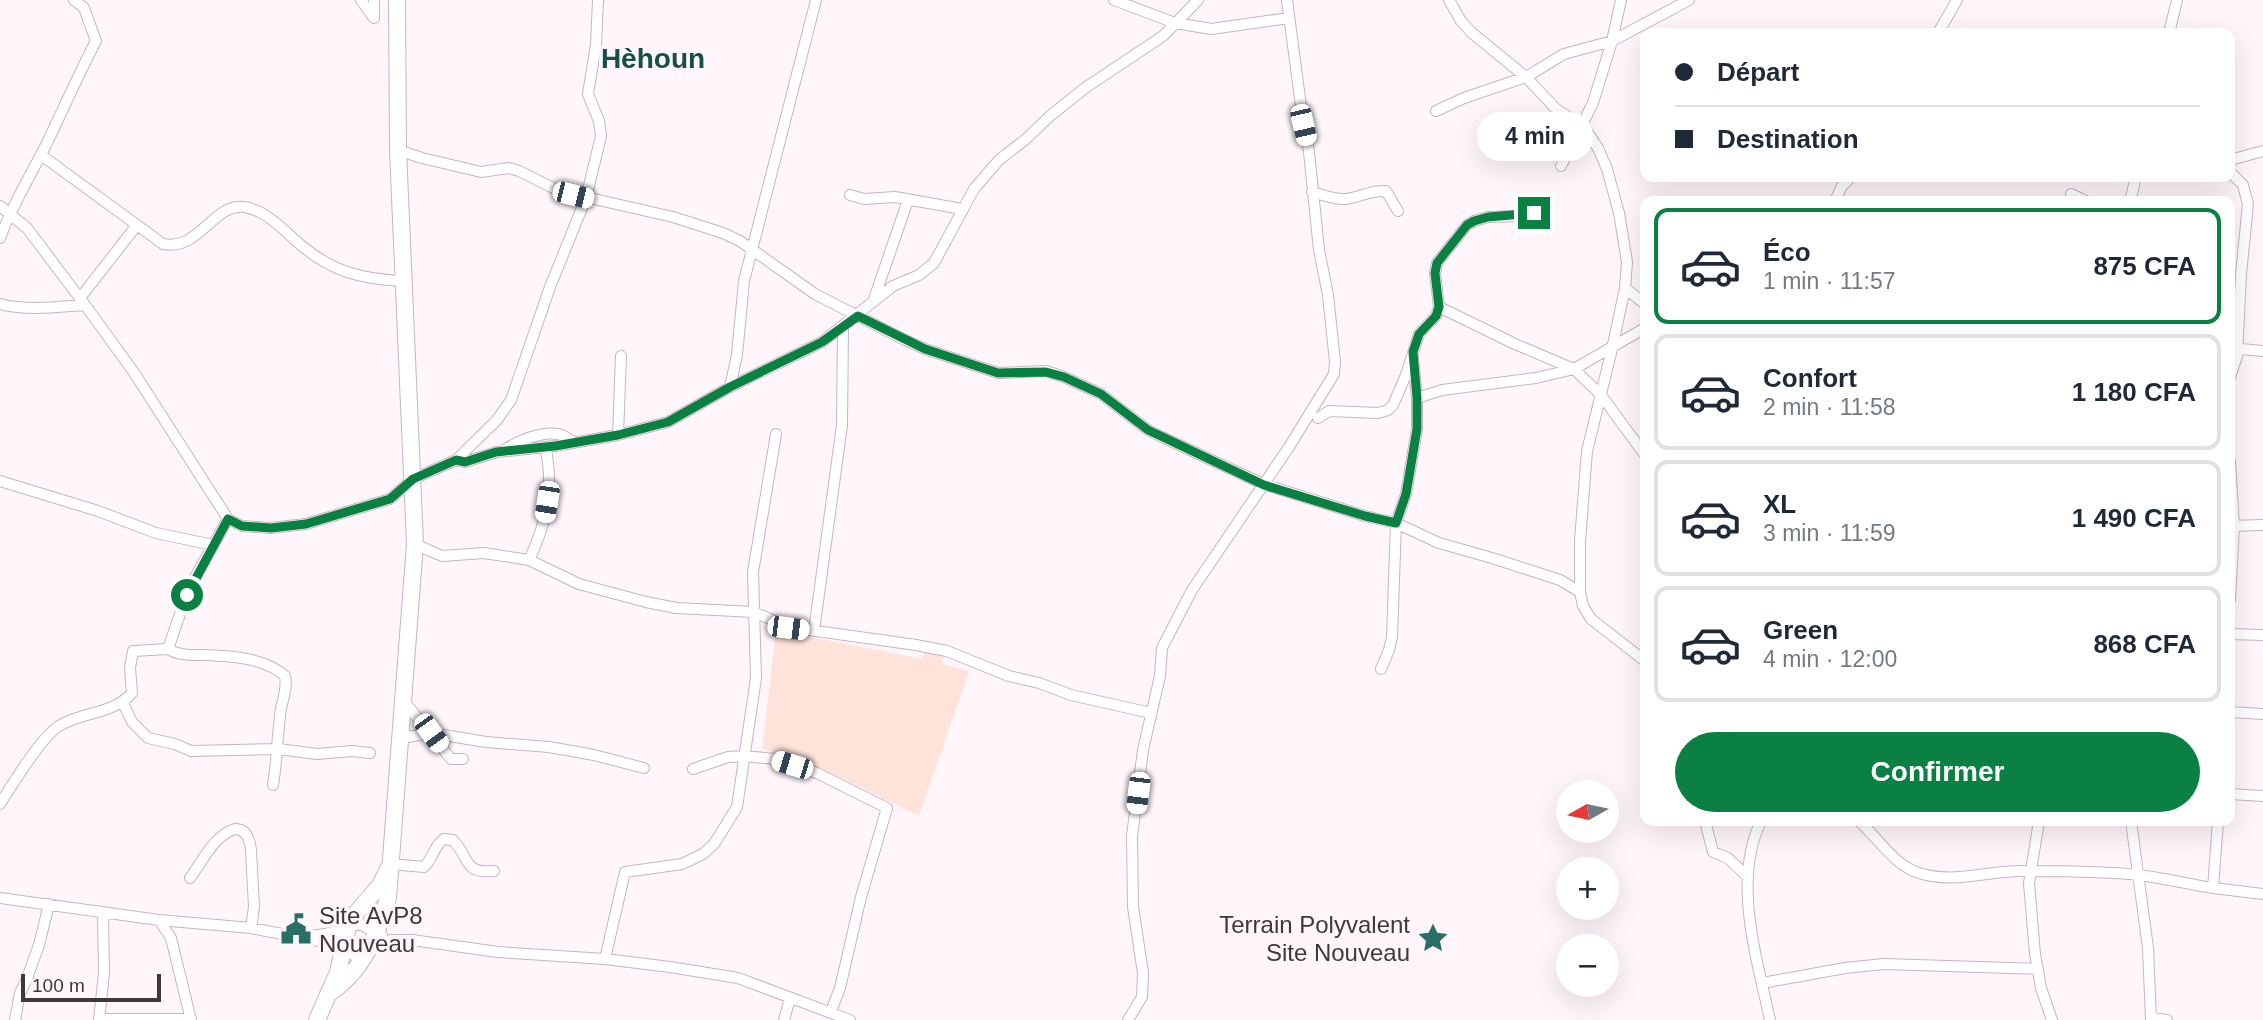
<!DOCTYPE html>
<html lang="fr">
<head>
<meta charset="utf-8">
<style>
  body { margin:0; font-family:Arial,sans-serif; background:#f2f2f3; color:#1f2937; height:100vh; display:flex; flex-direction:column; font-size:26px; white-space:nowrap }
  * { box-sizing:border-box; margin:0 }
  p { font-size:23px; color:#747a83 }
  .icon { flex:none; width:38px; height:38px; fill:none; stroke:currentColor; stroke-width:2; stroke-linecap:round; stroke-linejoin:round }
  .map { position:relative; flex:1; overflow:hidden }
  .panel { position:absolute; left:1640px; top:196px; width:595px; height:630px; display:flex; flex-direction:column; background:#fff; border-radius:14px; box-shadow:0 7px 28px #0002 }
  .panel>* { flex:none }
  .guide { position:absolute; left:1640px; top:28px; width:595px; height:154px; border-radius:14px; box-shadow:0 7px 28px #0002; display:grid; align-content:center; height:154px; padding:0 35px; background:#fff }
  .needle { width:46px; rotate:261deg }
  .controls { position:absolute; left:1556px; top:780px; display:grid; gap:14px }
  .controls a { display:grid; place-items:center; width:63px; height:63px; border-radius:50%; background:#fff; box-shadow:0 7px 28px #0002; font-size:35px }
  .scale { position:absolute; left:21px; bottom:18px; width:140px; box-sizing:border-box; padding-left:7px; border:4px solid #40373d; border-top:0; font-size:19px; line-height:24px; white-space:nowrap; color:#40373d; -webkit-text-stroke:5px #fff6fc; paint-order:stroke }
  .end { position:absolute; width:32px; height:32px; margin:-16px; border:9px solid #0b8043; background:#fff; box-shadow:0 0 0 4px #fff }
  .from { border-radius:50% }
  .bubble { position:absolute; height:49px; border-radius:24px; background:#fff; box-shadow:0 7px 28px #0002; font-size:23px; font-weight:700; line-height:49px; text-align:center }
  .car { position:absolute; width:21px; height:42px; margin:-21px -10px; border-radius:9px; box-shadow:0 0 5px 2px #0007; background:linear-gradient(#fff 24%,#345 0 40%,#fff 0 76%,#345 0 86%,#fff 0) }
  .guide b { display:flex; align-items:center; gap:24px; height:66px; font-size:26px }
  .guide b+b { border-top:2px solid #e0e1e3 }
  .guide i { width:18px; height:18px; background:#1f2937 }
  ul { padding:12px 0 0; list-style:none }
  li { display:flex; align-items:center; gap:21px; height:116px; margin:0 14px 10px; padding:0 21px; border:4px solid #e0e1e3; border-radius:14px }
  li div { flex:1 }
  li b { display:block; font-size:26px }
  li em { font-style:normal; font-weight:700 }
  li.active { border-color:#0b8043 }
  li>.icon { width:63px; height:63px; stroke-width:1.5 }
  .button { display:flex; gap:14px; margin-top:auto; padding:14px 35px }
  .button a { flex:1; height:80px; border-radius:42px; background:#0b8043; color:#fff; font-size:28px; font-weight:700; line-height:80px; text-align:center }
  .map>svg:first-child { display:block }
  .green { fill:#ffe3da }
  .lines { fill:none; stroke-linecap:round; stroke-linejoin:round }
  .minor-casing { stroke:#c9b3c2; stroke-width:12 }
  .secondary-casing { stroke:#c9b3c2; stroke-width:18 }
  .minor { stroke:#fff; stroke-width:10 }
  .secondary { stroke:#fff; stroke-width:16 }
  .route { stroke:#0b8043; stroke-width:9 }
  .labels { text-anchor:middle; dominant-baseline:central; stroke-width:7; stroke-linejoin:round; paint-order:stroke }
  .poi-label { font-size:24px; fill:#40373d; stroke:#fff6fc; text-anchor:start }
  .quarter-label { font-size:28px; font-weight:bold; fill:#154f48; stroke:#fff6fc }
</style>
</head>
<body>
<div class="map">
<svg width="2263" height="1020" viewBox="0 0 2263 1020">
  <rect width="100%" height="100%" fill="#fff6fc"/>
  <path class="green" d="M776,630L922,659L925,650L944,654L941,664L969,671L919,816C869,792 817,761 762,749Z"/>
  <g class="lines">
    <g class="minor-casing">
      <path id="minor" d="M361,0L374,18
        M374,0V18
        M1114,0L1175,23L1211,29L1289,18
        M1449,0L1461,21L1472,33L1526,77L1556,109L1583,126L1598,148L1607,169L1619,213L1627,262L1625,288L1612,349L1587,451L1580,541V592L1583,606L1591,619L1645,661
        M1938,33L1957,0
        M2169,33L2177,0
        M1436,111L1464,98L1526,77L1564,54L1612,41L1689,0
        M398,150L422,158L481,172L509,168L519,171L559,191L673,217L723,233L740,241L815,294L905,340L925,349L998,373L1046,371L1064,377L1101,394L1148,430L1162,437L1263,484L1365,516L1396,523L1439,543L1492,558L1560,580L1580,592
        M41,155L163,244C200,251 213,203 244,207C267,210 285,232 302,246C333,272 362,279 402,281
        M2230,160L2263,151
        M1561,166L1593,103L1612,41L1621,0
        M2230,172L2243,185L2248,204L2241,274L2237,356L2230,377
        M1312,192C1323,195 1335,200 1346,199C1362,197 1369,190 1386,191L1398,211
        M2071,194L2086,201
        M850,195L864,199L895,197L962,209
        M1835,201L1842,186L1851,177
        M2130,201L2136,177
        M0,206L27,228L85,305L133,371L228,519L189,588L168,649L133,651L130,668L132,693C112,715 83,711 59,726C41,737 12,785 0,804
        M0,238C12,206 30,176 46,145C63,110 78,75 96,41L84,8L74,0
        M1625,288L1645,304
        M80,298L137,225
        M873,302L908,200
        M0,304C29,311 56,307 85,305
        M1439,307L1515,344L1574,369L1601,395L1645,455
        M2230,348L2263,351
        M730,387L737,355L744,281L816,0
        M1417,398L1442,390L1536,378L1574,369L1645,328
        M1318,418L1329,411L1378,413L1388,410L1393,405L1406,375L1419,334L1436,316L1439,307L1435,273L1437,263L1467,225L1474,221L1488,217L1522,216L1534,213
        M618,435L621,356
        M504,450C518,441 541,431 558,434C564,435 569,439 573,442
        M456,460L497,420L511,400L550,287L586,198L601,136L599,121L588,94L596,45L598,0
        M2230,461L2234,526L2230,600
        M0,481L98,511L156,533L213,545
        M228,519L242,526L270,528L306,524L390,499L413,479L456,460L465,462L497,452L555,446L618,435L668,422L730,387L822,342L893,286L919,275L934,263L974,189L999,160L1026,139L1050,116L1085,88L1163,36L1198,0
        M2230,526L2263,525
        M415,544L442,556L484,553L529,560L579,584L646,602L676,608L754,612L788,627L916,645L947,651L1009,676L1039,683L1071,695L1151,713
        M529,560C541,535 550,505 549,477C549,467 547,458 546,448
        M814,631L842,425L843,326
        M2230,634L2263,635
        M168,649C180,656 192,655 206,655C232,656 265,658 285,676C288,690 281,702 280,716C277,739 277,761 273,785
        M1381,669L1389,650L1392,637L1396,523L1406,494L1417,429V398L1413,358
        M403,700L451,759H463
        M123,703L132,722L148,738L175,744L191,751L278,749L317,754L352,751L370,753
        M2230,712L2263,714
        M401,738L431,733L486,742L549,747L594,755L644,768
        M693,769L728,757L745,756L775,759L817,773L887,808L861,897L840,988L831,1011
        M2230,794L2263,796
        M1705,821L1713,852L1728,858L1748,877
        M1761,821C1732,881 1757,958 1770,1020
        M1859,821C1878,838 1895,866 1919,873C1953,884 1987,871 2021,871C2058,871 2101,871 2139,875C2163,878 2188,884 2213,888
        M2039,821L2029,883L2035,954L2041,988L2052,1020
        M2131,821L2148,948L2151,1020
        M2218,821L2213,888L2263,894
        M391,864L424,867C433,859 434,845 444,839L453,840C470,858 463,874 494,871
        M190,878C203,861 213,836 235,829C247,829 250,840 251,850L254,907L251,928
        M0,898L159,920L251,928L324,942L353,955L366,953L391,940H412L498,952L605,959L670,967L738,978L850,1020
        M159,920L171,938L191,1020
        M311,936L325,934L359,924L382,935
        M605,959L625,872L682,864L703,854L714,844L737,807L756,678L753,572L776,434
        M1762,983L1845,968L1884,964L2038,969
        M2152,1018L2167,1020
        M100,1019H190
        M15,1020L20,993L26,981L39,945L49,904
        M99,1020L104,973L103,913
        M784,1020L790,998
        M1128,1020L1142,997L1143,973L1133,907L1132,836L1143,750L1160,676L1162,648L1192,590L1289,447L1334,374L1335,362L1328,295L1319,250L1309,152L1302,114L1287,0"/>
    </g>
    <g class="secondary-casing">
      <path id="secondary" d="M328,994C363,972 377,935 388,898L415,544L398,150L397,0
        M317,1020L338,972L348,927L357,912L381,884L388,869"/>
    </g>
    <use href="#minor" class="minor"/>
    <use href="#secondary" class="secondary"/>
  </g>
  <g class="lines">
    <path class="route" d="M187,595L228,519L242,526L271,528L306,524L390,499L413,479L456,460L465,462L496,452L555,446L618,435L668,422L730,387L822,342L858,316L925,349L998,373L1046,372L1064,377L1101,394L1148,430L1264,485L1365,516L1396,523L1406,494L1417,429V398L1413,352L1419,334L1436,316L1439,307L1435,273L1437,263L1467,225L1474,221L1488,217L1534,213"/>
  </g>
  <defs>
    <g id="civic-bare" transform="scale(2.415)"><path d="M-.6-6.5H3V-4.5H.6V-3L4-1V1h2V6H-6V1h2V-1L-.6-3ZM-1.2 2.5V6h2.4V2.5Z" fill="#286f65" stroke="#fff6fc" stroke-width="2.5" paint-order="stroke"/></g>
    <g id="sight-bare" transform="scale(2.415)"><path d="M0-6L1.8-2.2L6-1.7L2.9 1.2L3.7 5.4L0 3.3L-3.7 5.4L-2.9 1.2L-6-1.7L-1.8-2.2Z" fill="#286f65" stroke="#fff6fc" stroke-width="2.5" paint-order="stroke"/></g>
  </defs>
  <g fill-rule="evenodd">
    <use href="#civic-bare" x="296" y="929"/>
    <use href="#sight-bare" x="1433" y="938"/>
  </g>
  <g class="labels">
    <g class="poi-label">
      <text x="319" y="915">Site AvP8<tspan x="319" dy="28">Nouveau</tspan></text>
      <text x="1410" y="924" text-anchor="end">Terrain Polyvalent<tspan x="1410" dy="28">Site Nouveau</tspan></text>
    </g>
    <g class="quarter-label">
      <text x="653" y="58">Hèhoun</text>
    </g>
  </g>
</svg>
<div class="controls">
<a><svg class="needle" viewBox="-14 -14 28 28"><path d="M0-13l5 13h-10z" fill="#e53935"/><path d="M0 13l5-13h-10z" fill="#747a83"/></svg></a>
<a>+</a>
<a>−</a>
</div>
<div class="scale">100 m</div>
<i class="end from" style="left:187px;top:595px"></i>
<i class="end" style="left:1534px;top:213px"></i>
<div class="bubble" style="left:1477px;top:112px;width:116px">4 min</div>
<i class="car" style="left:1303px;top:125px;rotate:167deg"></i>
<i class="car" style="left:573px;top:195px;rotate:104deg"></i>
<i class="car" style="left:547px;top:502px;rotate:189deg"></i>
<i class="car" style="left:788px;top:628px;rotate:97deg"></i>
<i class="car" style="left:431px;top:733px;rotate:144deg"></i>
<i class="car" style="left:792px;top:765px;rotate:287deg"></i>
<i class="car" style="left:1138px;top:793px;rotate:187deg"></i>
<div class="guide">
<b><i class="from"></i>Départ</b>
<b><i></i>Destination</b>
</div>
<section class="panel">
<ul>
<li class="active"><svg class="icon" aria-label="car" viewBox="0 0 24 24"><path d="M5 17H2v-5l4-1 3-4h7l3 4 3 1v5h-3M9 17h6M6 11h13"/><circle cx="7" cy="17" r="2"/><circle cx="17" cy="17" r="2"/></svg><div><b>Éco</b><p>1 min · 11:57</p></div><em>875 CFA</em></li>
<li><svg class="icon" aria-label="car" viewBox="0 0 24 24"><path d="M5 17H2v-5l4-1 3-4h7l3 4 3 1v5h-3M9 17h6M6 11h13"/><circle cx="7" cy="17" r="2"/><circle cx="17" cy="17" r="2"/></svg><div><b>Confort</b><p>2 min · 11:58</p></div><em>1 180 CFA</em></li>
<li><svg class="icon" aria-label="car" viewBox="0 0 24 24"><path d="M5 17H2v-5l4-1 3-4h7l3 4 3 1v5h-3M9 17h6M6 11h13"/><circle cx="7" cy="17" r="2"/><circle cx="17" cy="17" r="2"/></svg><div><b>XL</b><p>3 min · 11:59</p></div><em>1 490 CFA</em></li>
<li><svg class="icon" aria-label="car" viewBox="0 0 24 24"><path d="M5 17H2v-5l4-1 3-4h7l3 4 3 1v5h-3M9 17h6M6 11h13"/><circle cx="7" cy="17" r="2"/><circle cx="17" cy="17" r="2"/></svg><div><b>Green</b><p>4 min · 12:00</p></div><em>868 CFA</em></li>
</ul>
<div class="button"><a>Confirmer</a></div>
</section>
</div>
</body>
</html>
